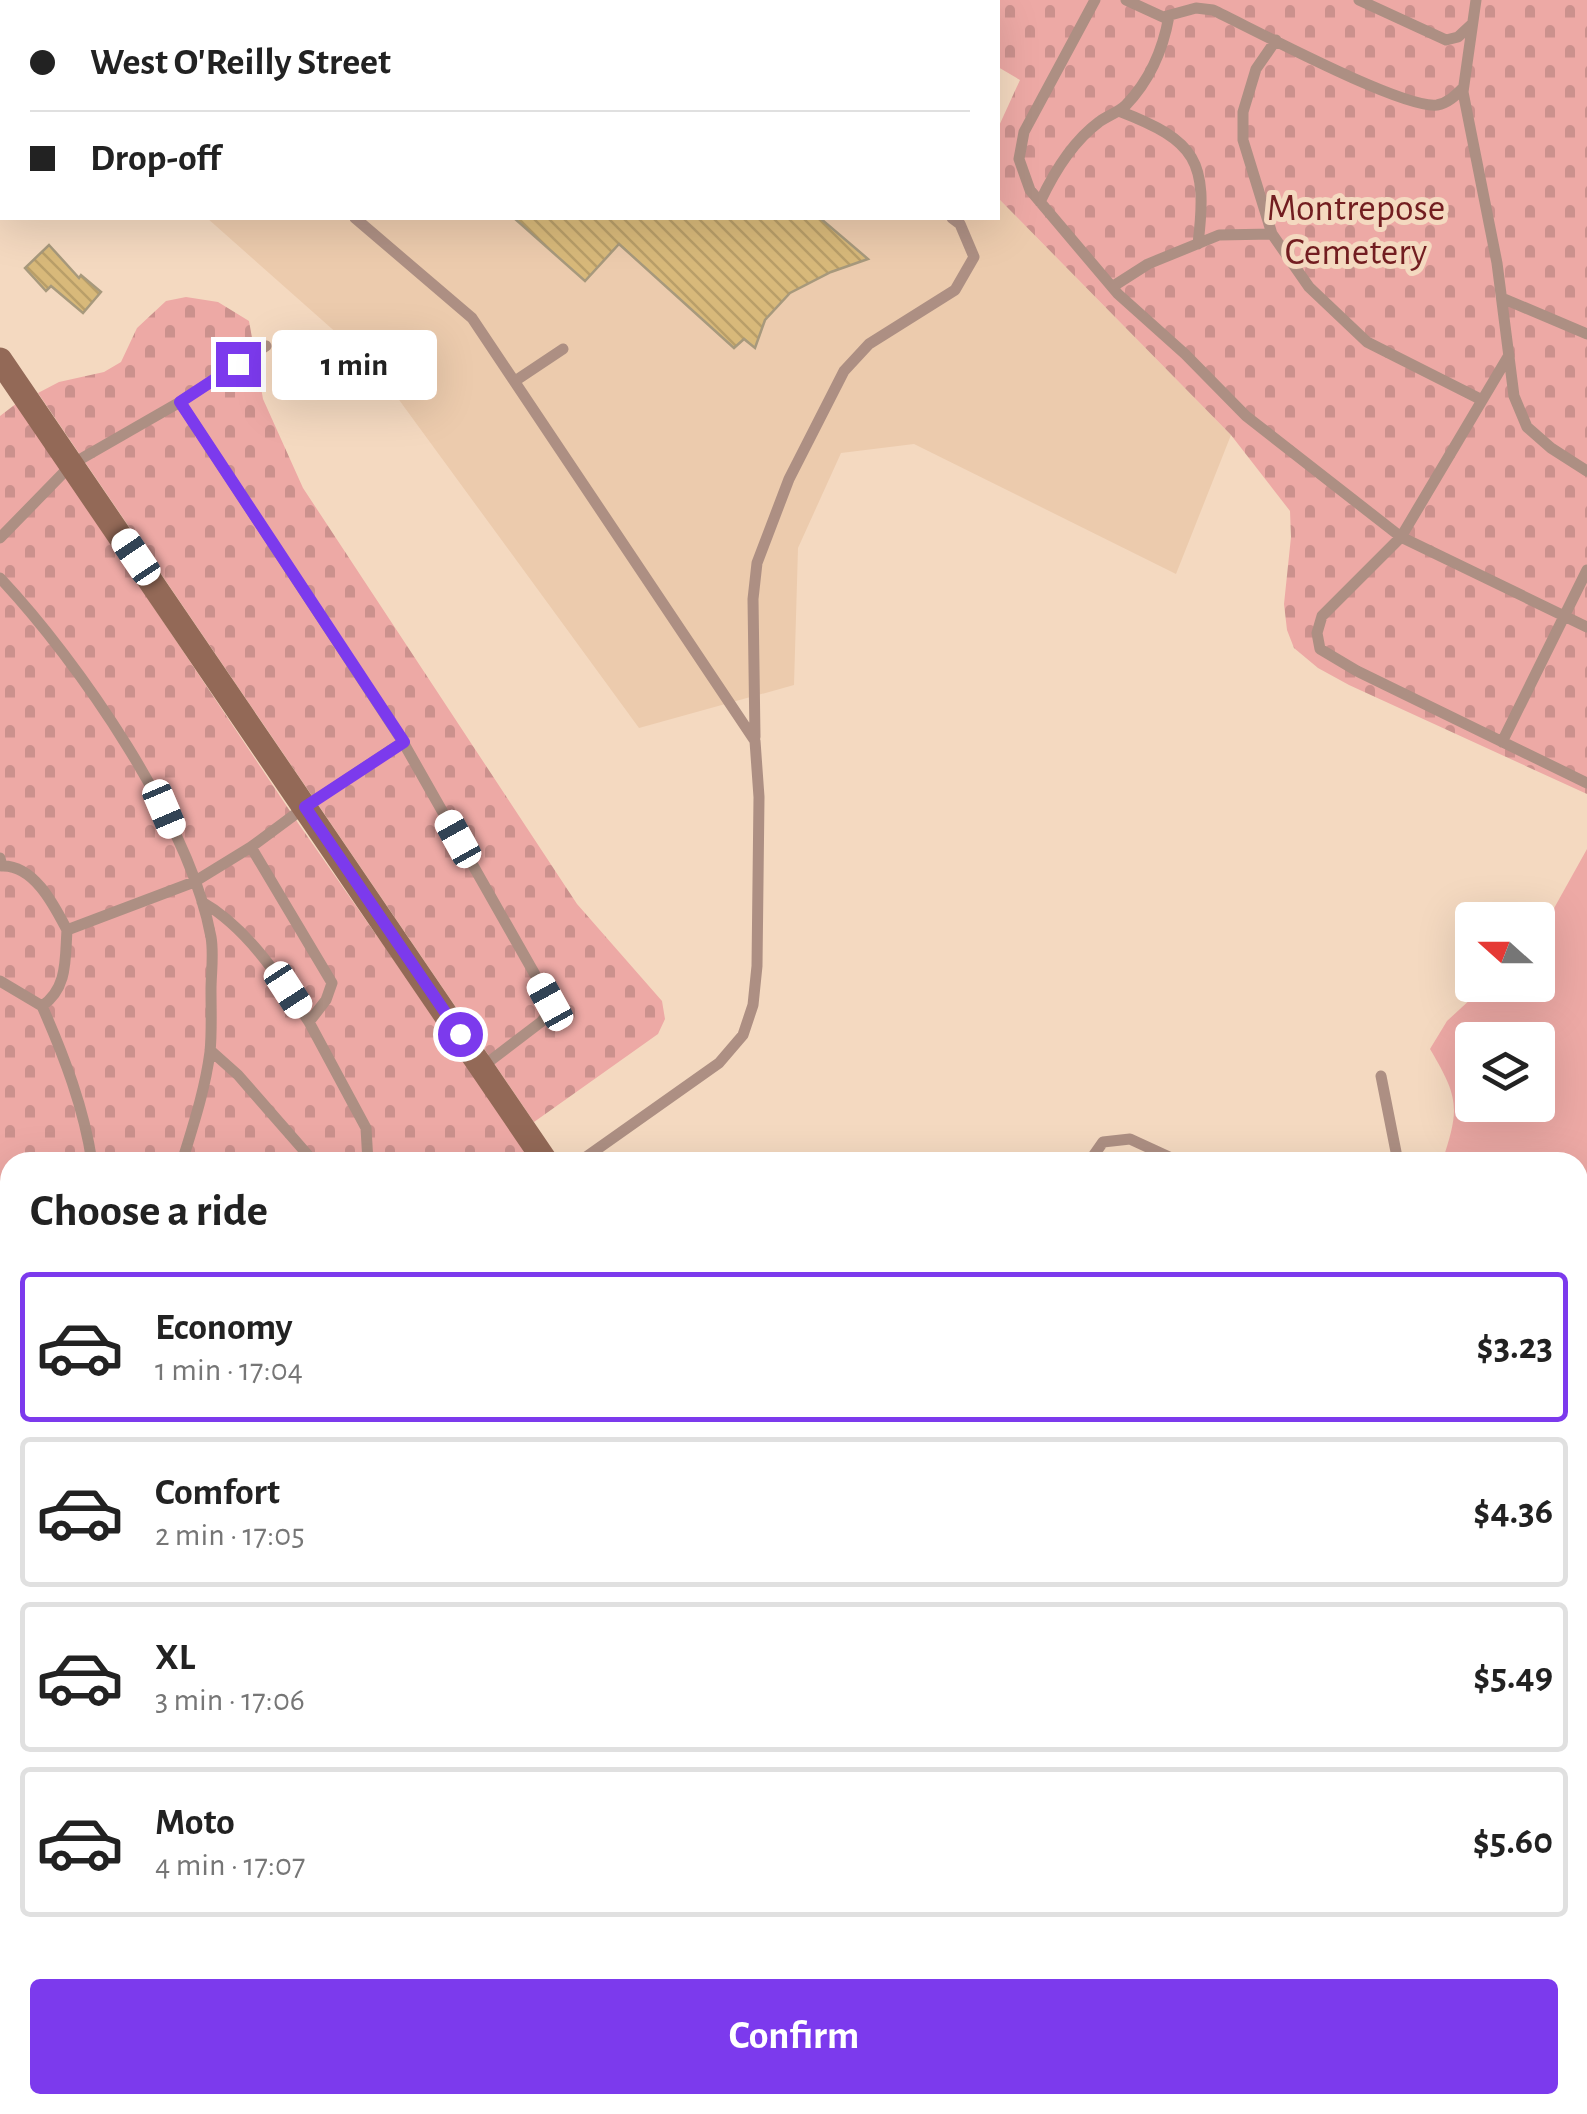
<!DOCTYPE html>
<html lang="en">
<head>
<meta charset="utf-8">
<style>
  body { margin:0; font-family:"Alegreya Sans",sans-serif; background:#f6f6f6; color:#222; height:100vh; display:flex; flex-direction:column; font-size:38px; white-space:nowrap }
  * { box-sizing:border-box; margin:0 }
  p { font-size:32px; color:#767676 }
  .icon { flex:none; width:55px; height:55px; fill:none; stroke:currentColor; stroke-width:2; stroke-linecap:round; stroke-linejoin:round }
  .map { position:relative; flex:1; overflow:hidden }
  .sheet { position:absolute; left:0px; top:1152px; width:1588px; height:962px; display:flex; flex-direction:column; background:#fff; border-radius:30px 30px 0 0; box-shadow:0 10px 40px #0002 }
  .sheet>* { flex:none }
  .top-card { position:absolute; left:0px; top:0px; width:1000px; height:220px; box-shadow:0 10px 40px #0002; display:grid; align-content:center; height:220px; padding:0 30px; background:#fff }
  .needle { width:65px; rotate:291deg }
  .controls { position:absolute; left:1455px; top:902px; display:grid; gap:20px }
  .controls a { display:grid; place-items:center; width:100px; height:100px; border-radius:10px; background:#fff; box-shadow:0 10px 40px #0002; font-size:50px }
  .end { position:absolute; width:45px; height:45px; margin:-22px; border:12px solid #7c3aed; background:#fff; box-shadow:0 0 0 5px #fff }
  .from { border-radius:50% }
  .bubble { position:absolute; height:70px; border-radius:10px; background:#fff; box-shadow:0 10px 40px #0002; font-size:32px; font-weight:700; line-height:70px; text-align:center }
  .car { position:absolute; width:30px; height:60px; margin:-30px -15px; border-radius:12px; box-shadow:0 0 8px 2px #0007; background:linear-gradient(#fff 24%,#345 0 40%,#fff 0 76%,#345 0 86%,#fff 0) }
  .top-card b { display:flex; align-items:center; gap:35px; height:95px; font-size:38px }
  .top-card b+b { border-top:2px solid #e0e0e0 }
  .top-card i { width:25px; height:25px; background:#222 }
  ul { padding:0; list-style:none }
  li { display:flex; align-items:center; gap:30px; height:150px; margin:0 20px 15px; padding:0 10px; border:5px solid #e0e0e0; border-radius:10px }
  li div { flex:1 }
  li b { display:block; font-size:38px }
  li em { font-style:normal; font-weight:700 }
  li.active { border-color:#7c3aed }
  li>.icon { width:90px; height:90px; stroke-width:1.5 }
  h2 { padding:0 30px; font-size:45px; line-height:120px }
  .button { display:flex; gap:20px; margin-top:auto; padding:20px 30px }
  .button a { flex:1; height:115px; border-radius:10px; background:#7c3aed; color:#fff; font-size:40px; font-weight:700; line-height:115px; text-align:center }
  .map>svg:first-child { display:block }
  .built { fill:#eccbad }
  .green { fill:#eda9a5; fill-rule:evenodd }
  .cemetery { fill:url(#cemetery-stones) }
  .building { fill:url(#building-back-hatch); stroke:#a7997c; stroke-width:2.5 }
  .lines { fill:none; stroke-linecap:round; stroke-linejoin:round }
  .lane { stroke:#ad8f83; stroke-width:11 }
  .street { stroke:#ad8f83; stroke-width:22 }
  .secondary { stroke:#936957; stroke-width:25 }
  .rail-casing { stroke:#716152; stroke-width:10 }
  .rail { stroke:#f4d9c0; stroke-width:6; stroke-dasharray:19; stroke-linecap:butt }
  .route { stroke:#7c3aed; stroke-width:12 }
  .labels { text-anchor:middle; dominant-baseline:central; stroke-width:10; stroke-linejoin:round; paint-order:stroke }
  .park-label { font-size:38px; fill:#721d20; stroke:#f4d9c0 }
</style>
</head>
<body>
<div class="map">
<svg width="1587" height="2114" viewBox="0 0 1587 2114">
  <defs>
    <pattern id="cemetery-stones" width="16" height="16" patternUnits="userSpaceOnUse" patternTransform="scale(2.5)"><rect width="16" height="16" fill="#eda9a5"/><path d="M2 7V4a2 2 0 0 1 4 0v3zM10 15v-3a2 2 0 0 1 4 0v3z" fill="#cb918d"/></pattern>
    <pattern id="building-back-hatch" width="6" height="6" patternUnits="userSpaceOnUse" patternTransform="scale(2.5)"><rect width="6" height="6" fill="#d8b97a"/><path d="M-1 5l2 2M0 0l6 6M5-1l2 2" fill="none" stroke="#b99f69"/></pattern>
  </defs>
  <rect width="100%" height="100%" fill="#f4d9c0"/>
  <path class="built" d="M89,0H999L998,3Z
    M998,198L1231,435L1176,574L914,444L841,453L798,548L794,685L639,728L375,367L207,218H998Z"/>
  <path class="green" d="M1587,849V1475L1578,1466V1162H1442C1460,1108 1459,1098 1430,1049L1447,1021L1486,985H1538V937ZM1472,1040H1538V1105H1472Z"/>
  <path class="cemetery" d="M999,0H1587V794L1349,685L1318,668L1294,648L1287,630L1284,604L1291,537L1290,511L1231,435L998,198V128L1020,80L998,67Z
    M186,297L218,302L249,321L263,399L303,488L577,904L662,1001L665,1019L658,1034L534,1122L38,393L59,382L104,372L121,362L137,328L166,301Z
    M17,403L298,823L535,1162H10V1337L0,1323V416Z
    M0,1446L10,1470V1952L0,1950Z"/>
  <path class="building" d="M514,218H820L868,259L831,272L790,293L765,320L755,348L744,339L734,348L619,244L585,281Z
    M49,245L79,278L81,275L101,292L83,313L51,286L46,291L25,268Z"/>
  <g class="lines">
    <path class="lane" d="M182,0L184,2
      M1095,0L1024,132L1019,159L1030,190L1118,294L1185,354L1246,416L1401,537L1587,627
      M1126,0L1163,17L1196,8L1213,10C1253,29 1402,109 1437,105C1448,103 1455,96 1463,88
      M1359,0L1446,40L1458,37L1472,24
      M1476,0L1463,92L1497,263L1514,396L1527,427L1551,448L1587,471
      M622,2L626,0
      M1276,40L1256,69L1243,112V140L1272,234L1309,287L1367,342L1482,400
      M1119,111C1197,141 1208,161 1198,244
      M1040,202C1054,172 1072,142 1099,122C1108,115 1118,113 1126,105C1150,80 1163,50 1169,16
      M355,218L472,318L755,741L759,797L757,966L753,1005L743,1035L719,1063L579,1162
      M1112,287L1148,264L1219,235L1272,234
      M1502,298L1587,334
      M1509,355L1401,537L1322,616L1317,633L1320,649L1357,671L1587,783
      M515,381L563,349
      M180,402L266,346
      M0,538L72,464L180,402L403,742L550,1001L548,1014L541,1022L482,1067
      M0,578C79,662 190,823 211,937C214,954 211,973 211,990C211,1011 212,1032 210,1052C205,1090 193,1126 182,1162
      M755,737L753,599L757,563L789,479L844,371L869,344L955,290L974,257L960,224L952,218
      M1502,742L1587,570
      M251,847L332,983L326,1000L309,1022L366,1128L368,1162
      M0,858L2,866C34,865 54,905 67,930
      M202,902C247,927 281,980 309,1022
      M0,981L42,1006
      M210,1050L238,1075L314,1162
      M1381,1076L1398,1162
      M92,1162C84,1108 64,1056 42,1006C68,988 65,959 67,930L194,882L251,847L305,807L403,742
      M1089,1162L1103,1142L1130,1139L1180,1162
      M1578,1335L1587,1341
      M0,1488L10,1505
      M0,1622L10,1616
      M0,1708L10,1723
      M0,1880L10,1875"/>
    <path class="street" d="M886,0L888,2"/>
    <path class="secondary" d="M0,360L546,1162
      M1562,2105L1564,2114"/>
    <g class="rail-casing">
      <path id="rail" d="M0,1991L10,1996
        M296,2105L329,2114"/>
    </g>
    <use href="#rail" class="rail"/>
  </g>
  <g class="lines">
    <path class="route" d="M238,364L180,402L404,742L305,807L460,1034"/>
  </g>
  <g class="labels">
    <g class="park-label">
      <text x="1356" y="209">Montrepose<tspan x="1356" dy="44">Cemetery</tspan></text>
    </g>
  </g>
</svg>
<div class="controls">
<a><svg class="needle" viewBox="-14 -14 28 28"><path d="M0-13l5 13h-10z" fill="#e53935"/><path d="M0 13l5-13h-10z" fill="#767676"/></svg></a>
<a><svg class="icon" aria-label="layers" viewBox="0 0 24 24"><path d="M12 4l9 5-9 5-9-5zM3 14l9 5 9-5"/></svg></a>
</div>
<i class="end from" style="left:460px;top:1034px"></i>
<i class="end" style="left:238px;top:364px"></i>
<div class="bubble" style="left:272px;top:330px;width:165px">1 min</div>
<i class="car" style="left:136px;top:557px;rotate:326deg"></i>
<i class="car" style="left:164px;top:809px;rotate:157deg"></i>
<i class="car" style="left:458px;top:839px;rotate:331deg"></i>
<i class="car" style="left:288px;top:990px;rotate:147deg"></i>
<i class="car" style="left:550px;top:1002px;rotate:331deg"></i>
<div class="top-card">
<b><i class="from"></i>West O'Reilly Street</b>
<b><i></i>Drop-off</b>
</div>
<section class="sheet">
<h2>Choose a ride</h2>
<ul>
<li class="active"><svg class="icon" aria-label="car" viewBox="0 0 24 24"><path d="M5 17H2v-5l4-1 3-4h7l3 4 3 1v5h-3M9 17h6M6 11h13"/><circle cx="7" cy="17" r="2"/><circle cx="17" cy="17" r="2"/></svg><div><b>Economy</b><p>1 min · 17:04</p></div><em>$3.23</em></li>
<li><svg class="icon" aria-label="car" viewBox="0 0 24 24"><path d="M5 17H2v-5l4-1 3-4h7l3 4 3 1v5h-3M9 17h6M6 11h13"/><circle cx="7" cy="17" r="2"/><circle cx="17" cy="17" r="2"/></svg><div><b>Comfort</b><p>2 min · 17:05</p></div><em>$4.36</em></li>
<li><svg class="icon" aria-label="car" viewBox="0 0 24 24"><path d="M5 17H2v-5l4-1 3-4h7l3 4 3 1v5h-3M9 17h6M6 11h13"/><circle cx="7" cy="17" r="2"/><circle cx="17" cy="17" r="2"/></svg><div><b>XL</b><p>3 min · 17:06</p></div><em>$5.49</em></li>
<li><svg class="icon" aria-label="car" viewBox="0 0 24 24"><path d="M5 17H2v-5l4-1 3-4h7l3 4 3 1v5h-3M9 17h6M6 11h13"/><circle cx="7" cy="17" r="2"/><circle cx="17" cy="17" r="2"/></svg><div><b>Moto</b><p>4 min · 17:07</p></div><em>$5.60</em></li>
</ul>
<div class="button"><a>Confirm</a></div>
</section>
</div>
</body>
</html>
